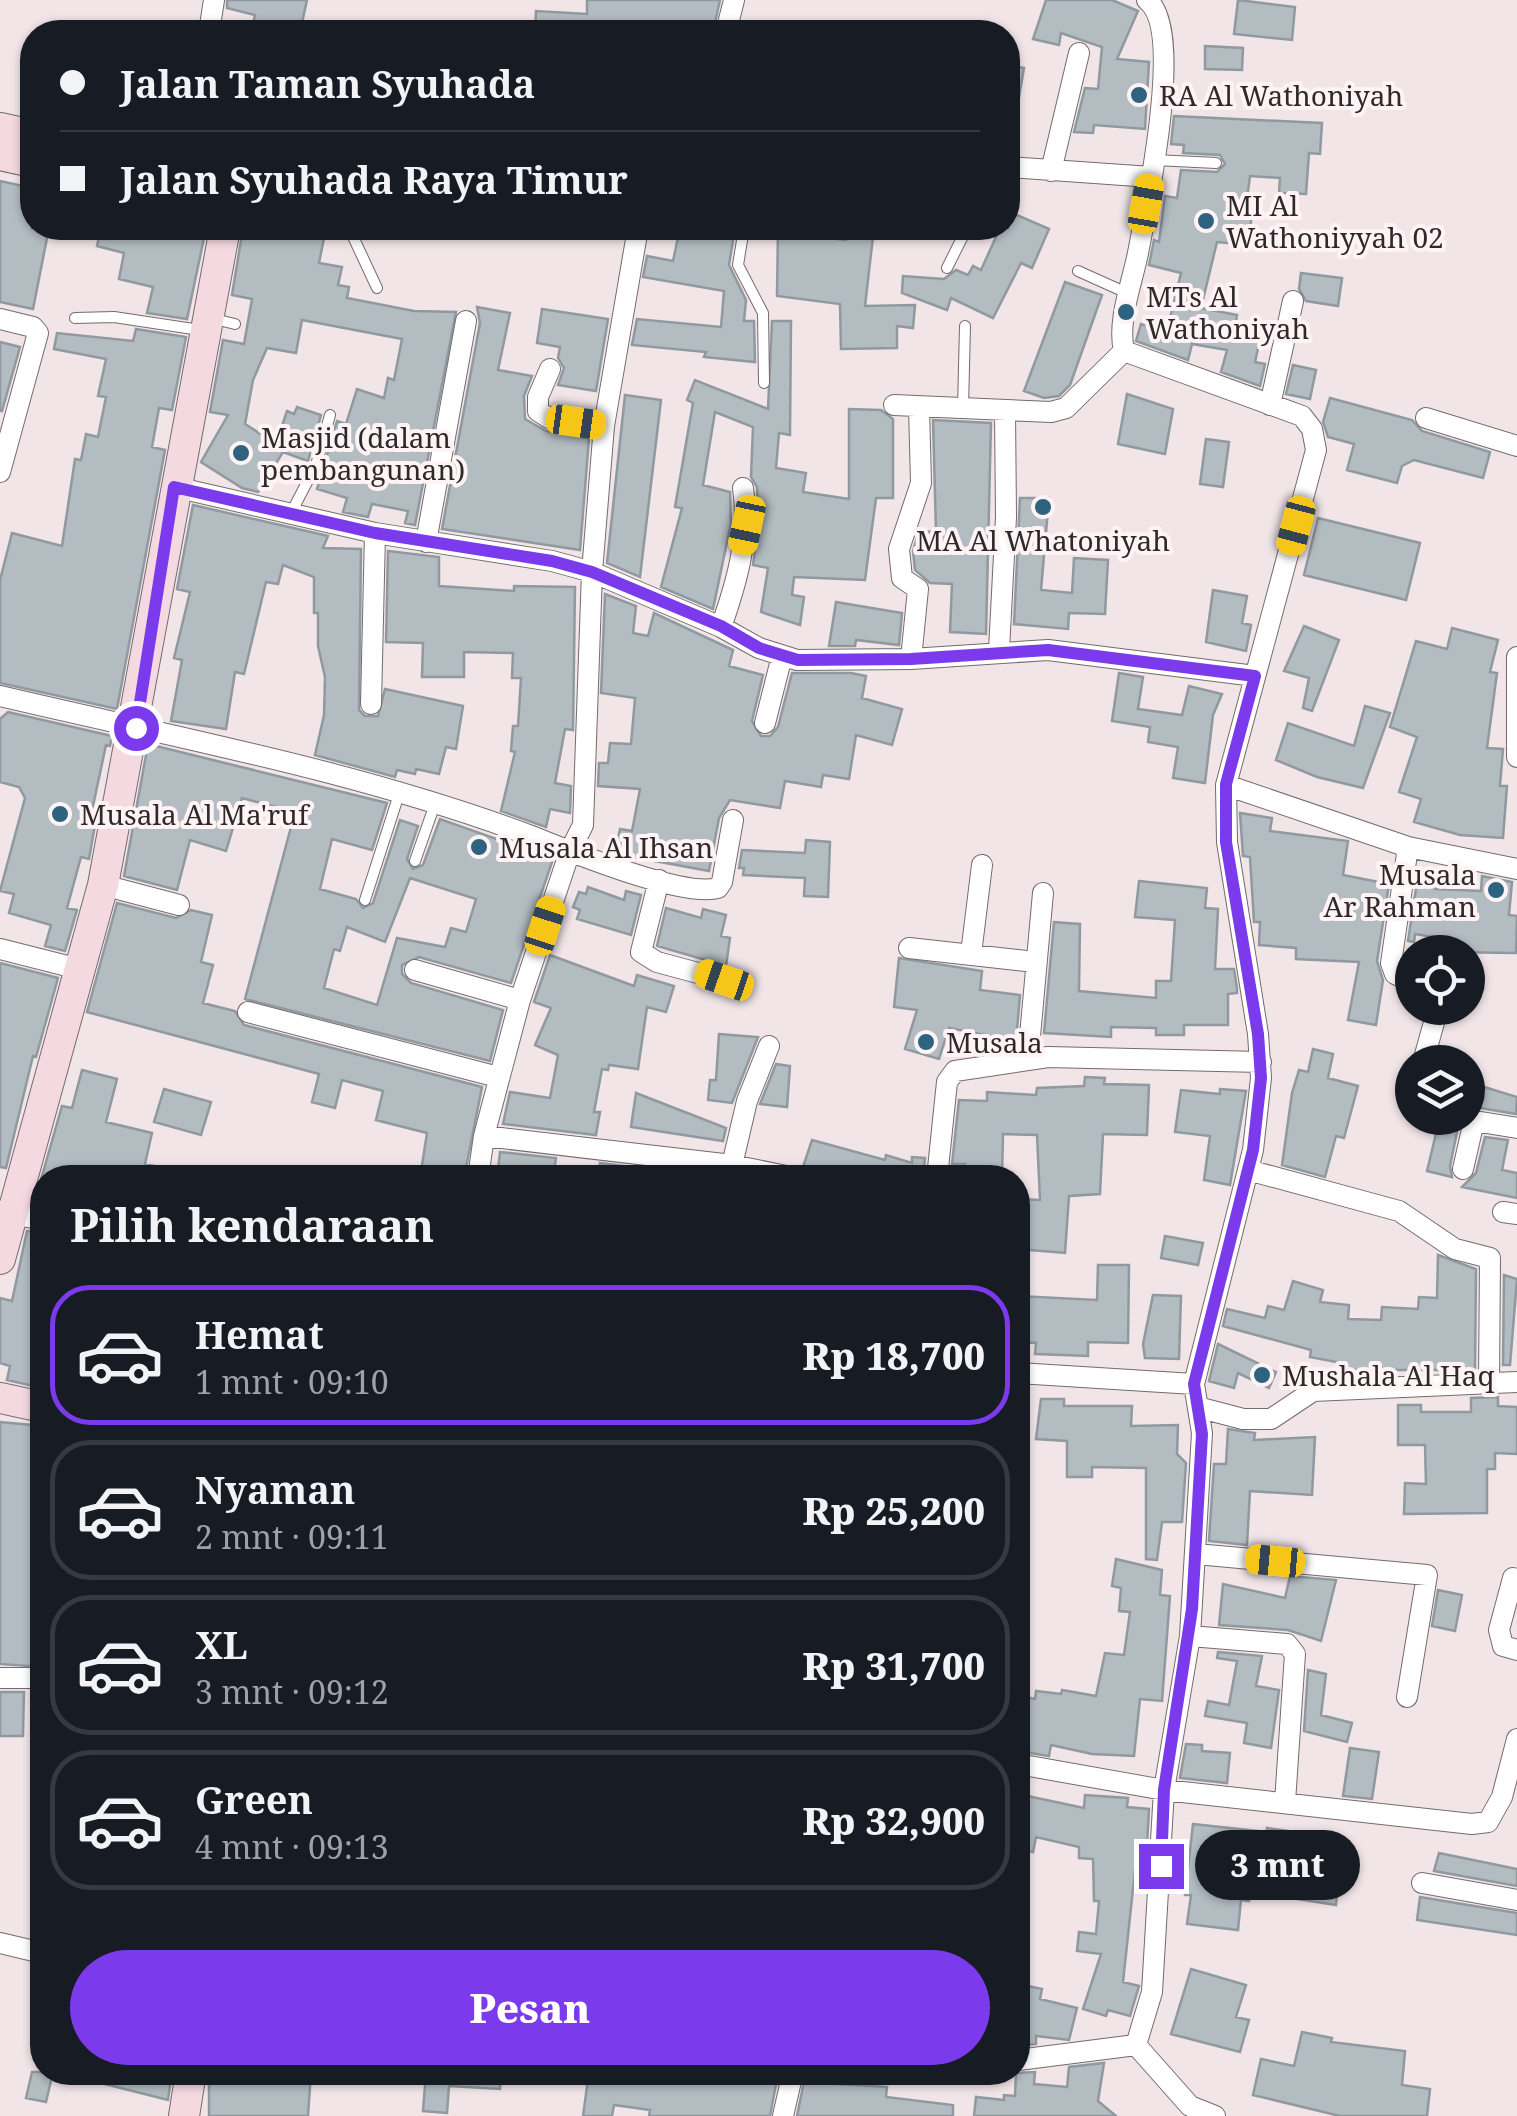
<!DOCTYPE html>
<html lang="id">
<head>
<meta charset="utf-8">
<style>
  body { margin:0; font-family:"Noto Serif",serif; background:#20242c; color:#f1f3f6; height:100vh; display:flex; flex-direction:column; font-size:38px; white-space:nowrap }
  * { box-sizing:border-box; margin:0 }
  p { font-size:32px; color:#9ea1a6 }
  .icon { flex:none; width:55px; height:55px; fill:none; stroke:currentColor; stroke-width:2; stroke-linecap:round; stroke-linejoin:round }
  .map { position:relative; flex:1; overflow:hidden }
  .side { position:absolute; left:30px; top:1165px; width:1000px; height:920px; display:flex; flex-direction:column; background:#171b24; border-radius:40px; box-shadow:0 2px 8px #0004 }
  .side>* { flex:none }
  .banner { position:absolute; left:20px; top:20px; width:1000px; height:220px; border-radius:40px; box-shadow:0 2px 8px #0004; display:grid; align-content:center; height:220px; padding:0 40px; background:#171b24 }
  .fabs { position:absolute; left:1395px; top:935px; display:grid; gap:20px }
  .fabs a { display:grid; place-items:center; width:90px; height:90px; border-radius:50%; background:#171b24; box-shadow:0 2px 8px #0004; font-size:50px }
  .end { position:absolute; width:45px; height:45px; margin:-22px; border:12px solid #7c3aed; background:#fff; box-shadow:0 0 0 5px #fff }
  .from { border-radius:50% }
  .bubble { position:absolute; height:70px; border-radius:35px; background:#171b24; box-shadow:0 2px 8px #0004; font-size:32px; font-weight:800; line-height:70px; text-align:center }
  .car { position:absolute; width:30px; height:60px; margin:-30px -15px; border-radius:12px; box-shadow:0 0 8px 2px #0007; background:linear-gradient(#f5c518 24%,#345 0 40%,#f5c518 0 76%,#345 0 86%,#f5c518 0) }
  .banner b { display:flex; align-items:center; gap:35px; height:95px; font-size:38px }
  .banner b+b { border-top:2px solid #363941 }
  .banner i { width:25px; height:25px; background:#f1f3f6 }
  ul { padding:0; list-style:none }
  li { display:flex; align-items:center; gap:30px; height:140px; margin:0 20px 15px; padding:0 20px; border:5px solid #363941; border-radius:40px }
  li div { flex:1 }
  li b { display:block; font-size:38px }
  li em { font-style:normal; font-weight:800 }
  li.selected { border-color:#7c3aed }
  li>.icon { width:90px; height:90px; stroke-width:1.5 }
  h2 { padding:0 40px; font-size:45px; line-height:120px }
  .cta { display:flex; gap:20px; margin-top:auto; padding:20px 40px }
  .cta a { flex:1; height:115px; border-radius:60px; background:#7c3aed; color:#fff; font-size:40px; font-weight:800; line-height:115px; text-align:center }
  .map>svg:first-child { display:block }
  .building { fill:#b2bcc1; stroke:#90999f; stroke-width:2.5; fill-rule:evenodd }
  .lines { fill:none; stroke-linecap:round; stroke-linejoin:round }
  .lane-casing { stroke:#756a6d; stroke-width:12 }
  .street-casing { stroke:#756a6d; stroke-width:22 }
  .secondary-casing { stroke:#756a6d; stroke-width:32 }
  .lane { stroke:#fff; stroke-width:10 }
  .street { stroke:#fff; stroke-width:20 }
  .secondary { stroke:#f5d9e1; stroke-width:30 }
  .route { stroke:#7c3aed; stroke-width:12 }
  .poi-dot { fill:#2d637e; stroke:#fff3f5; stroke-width:4 }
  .labels { text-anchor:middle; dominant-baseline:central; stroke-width:8; stroke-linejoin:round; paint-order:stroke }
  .poi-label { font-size:28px; fill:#2e292a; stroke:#fff3f5; text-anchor:start }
</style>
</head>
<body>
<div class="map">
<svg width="1517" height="2116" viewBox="0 0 1517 2116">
  <rect width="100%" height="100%" fill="#f1e5e8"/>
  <path class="building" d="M227,0H307L300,32H251L255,15L227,8Z
    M587,0H720L713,32H535L536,11L587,14Z
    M1046,0H1112L1138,11L1117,59L1149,62L1145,129L1094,125L1093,133L1074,132L1085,88L1098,89L1102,47L1061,33L1059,45L1033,39Z
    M1238,0L1295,7L1292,40L1234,34Z
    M1205,46L1243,48L1242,70L1205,69Z
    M1008,65L1024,68L1016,115L1008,114Z
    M1174,116L1322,123L1320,154L1309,153L1306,194L1279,193L1280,178L1250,176L1246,206H1253L1248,245L1217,242L1201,308L1237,315L1235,329L1261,335L1255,362L1265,364L1260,386L1221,372L1227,350L1192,344L1188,360L1136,341L1141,324L1167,330L1181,273L1149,265L1154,240L1159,242L1165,196L1177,198L1181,170L1217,172L1225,164L1220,155L1183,153L1184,145L1171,144Z
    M0,181L32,188V228H49L33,309L0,302Z
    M1008,211L1049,229L1032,268L1021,263L993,318L951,298L947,310L902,293L903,276L944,279L956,270L968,275L973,266L981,270L1000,228H1008Z
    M101,228H197L196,231L205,233L187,319L147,313L153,287L119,279L124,253L97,246Z
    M243,228H326L319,263L342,267L338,285L349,287L347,298L414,311L456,312L415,525L405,523L408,511L372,504L368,517L343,512L347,498L317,489L337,421L346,424L357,389L384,398L388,378L394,380L402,339L302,320L296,353L267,348L253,380L245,424L276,444L287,411L294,414L297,407L321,415L308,461L283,452L258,492L242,488L201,462L228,415L210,412L223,340L244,344L252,299L232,295Z
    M680,228H735L729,265L746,300L744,321H754L755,362L704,357L706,352L632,345L637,319L721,327L724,291L643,277L647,256L673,261Z
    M778,228H798L797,234L846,240L847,228H874L865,306L915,305L913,328L897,326V348L841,349L840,304L777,296Z
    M1301,273L1342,278L1338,306L1306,301L1299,289Z
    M1065,282L1102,295L1070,385L1059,396L1044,398L1024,391Z
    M477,307L510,313L498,370L532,376L524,396L525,419L546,431L589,438L580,550L442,529L480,323Z
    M542,309L608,319L596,391L558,385L564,368L558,358L560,347L537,343Z
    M772,321H791L790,435L779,433L776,468L806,473L803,492L849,499V409L881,410L893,419V498H876L865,580L794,577L792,595L804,597L800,625L761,612L768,568L753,565L759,524L757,487L751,477L753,427L715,412L703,485L730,492L731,523L713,609L661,587L682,508L675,507L693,403L687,400L695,380L768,409Z
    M136,329L186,337L172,410L159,408L152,447L165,450L117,709L0,683V580L12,533L62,546L75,459L81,460L86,434L98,437L106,397L98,396L106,359L54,349L57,333L133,341Z
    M0,342L20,347L2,411H0Z
    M1293,365L1316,370L1310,399L1286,394Z
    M1127,394L1173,409L1165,454L1118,444Z
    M625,395L661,400L640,577L607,563Z
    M1330,398L1412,420L1422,431L1490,452L1483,478L1414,460L1402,466L1397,483L1347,470L1354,444L1328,437L1323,422Z
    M933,420L991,423L986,634L950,632L952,584L930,583L915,570L913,551L919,531L936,532Z
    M1206,439L1229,442L1223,487L1200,484Z
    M1020,498H1049L1041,590L1072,593L1074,558L1108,560L1105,614L1069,613L1068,629L1014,624Z
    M193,505L328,536L323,548L361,549L359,710L365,716H378L385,689L463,706L456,749L446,747L439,774L416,769L415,774L397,770L395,777L315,755L324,715L325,677L318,646V613H314V577L283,565L278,584L266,582L244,674L235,672L226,729L171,721L182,660L174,658L190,592L177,589Z
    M1318,518L1420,543L1406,600L1304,575Z
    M388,551L439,557V586L514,591V586L575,587L573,730L565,729L555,783L571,786L570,813L550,809L546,827L501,811L515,752L511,751L513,726H518L521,678H512L513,653L464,652V677H422L423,643L386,642Z
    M1213,590L1247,596L1242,623L1251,625L1246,651L1206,642Z
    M605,594L636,606L633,633L648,636L654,613L733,650L729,666L763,675L752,721L761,736H770L778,727L792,673H851L866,676L862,698L902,709L892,745L856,735L849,779L823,775L821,787L785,781L780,808L730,800L719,818L709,871L622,855L623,850L616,849L620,829L632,831L640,789L598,786L599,763H608L610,743L631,744L635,698L601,693Z
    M836,602L902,613L899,645L856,640L855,646H829Z
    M1304,626L1339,640L1312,711L1303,708L1309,678L1284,671Z
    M1452,628L1498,640L1490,672L1497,673L1487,748L1503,749L1500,786H1507L1503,838L1460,835L1414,822L1421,799L1399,792L1417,737L1390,727L1416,641L1447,649Z
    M1119,673L1143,677L1138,709L1182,715L1189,686L1222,694L1213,715L1205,783L1173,778L1178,747L1148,742L1150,727L1112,721Z
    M1365,706L1390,713L1363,788L1317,777L1276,760L1288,723L1354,746Z
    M8,712L112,736L110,746L106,745L93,806L98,808L89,859L81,857L67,908L77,910L65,951L45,946L51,925L9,913L14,894L0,891L25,798L19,787L0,782V719Z
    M148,744L387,803L372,850L332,839L320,889L356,899L363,908L373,903L400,820L418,826L407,859L413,869L423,865L440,819L553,859L511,983L419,957L402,965V974L411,983L503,1010L490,1061L245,999L295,812L242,798L226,851L190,840L177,890L124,876ZM410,878L476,899L466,932L451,928L445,947L397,938L377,1005L324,988L334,949L340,951L347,927L385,942Z
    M1240,813L1272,818L1270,831L1348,841L1343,875L1389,884L1377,961L1383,980L1376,1025L1348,1020L1359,962L1296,959V948L1259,945L1260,922H1254L1250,857L1243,856Z
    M806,840L830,842L828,897L804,896L805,878L743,875L744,868H739L742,850L805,853Z
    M1419,869L1436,870L1435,889L1481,891L1482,876L1512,882L1509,915L1517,916L1516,953L1444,952V939L1415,934L1414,942L1408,941Z
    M1139,881L1207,888L1205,908L1218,909L1215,969H1234L1237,988V993L1228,994V1025H1184V1035H1156V1028L1111,1027V1037L1044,1033L1054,922L1080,924L1079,991L1156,998V981H1171L1175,920L1135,917Z
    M588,887L624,900L626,891L641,895L631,935L577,919L580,910L573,907L579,892L586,894Z
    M117,903L176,918L191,910L212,915L201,962L213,965L203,1003L235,1011L244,1025L482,1087L464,1178H420L427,1133L376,1120L383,1091L342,1080L335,1108L312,1102L319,1074L87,1012Z
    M666,908L701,918L703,909L726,915L721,936L730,938L726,966L657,946Z
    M550,955L634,986L637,975L674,986L666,1012L647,1007L638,1069L609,1065L608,1070L602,1069L594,1112H600L596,1135L503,1124L510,1092L550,1098L558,1055L535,1045L551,1008L534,1002Z
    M899,958L982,971L980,990L1020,995L1016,1041L949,1028L939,1059L905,1049L917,1010L894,1007Z
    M0,963L58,978L36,1057L33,1056L6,1168L0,1167Z
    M719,1034L758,1037L732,1103L708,1100L710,1080H716Z
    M1313,1049L1333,1054L1328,1078L1358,1086L1344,1138L1336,1136L1325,1177L1282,1165L1292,1093L1299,1070L1308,1072Z
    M776,1064L790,1066L787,1107L760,1104Z
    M82,1070L117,1079L106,1122L152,1133L145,1164L174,1170V1178H42V1206L34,1204L62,1106L72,1108Z
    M1085,1077L1105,1078L1104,1084L1149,1085L1147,1135L1103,1134L1100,1194L1069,1196L1065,1253L1018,1249V1199L1040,1200L1037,1135L1003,1134L1002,1178H965V1164H952L959,1100L987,1101V1092L1036,1095L1037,1088L1084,1086Z
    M1468,1082L1517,1097L1516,1114L1468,1106Z
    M164,1089L211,1102L201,1135L154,1122Z
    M1220,1089L1246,1091L1230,1185L1204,1180L1210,1136L1175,1132L1181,1090L1220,1094Z
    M636,1093L726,1128L723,1141L631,1127Z
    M1439,1121L1457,1132L1450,1166L1452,1177L1427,1171Z
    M1485,1137L1508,1140L1502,1170L1517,1173V1198L1462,1187L1476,1173Z
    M812,1140L885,1160L886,1155L912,1163V1157L925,1158L923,1178H809L803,1167Z
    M500,1152L556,1158L553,1178H497Z
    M600,1163L681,1173V1178H598Z
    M27,1231L42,1233V1388L7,1380L10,1366L0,1363V1298L12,1301Z
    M1165,1236L1203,1243L1198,1265L1161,1258Z
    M1438,1255L1476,1269L1475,1370H1347V1364L1310,1357L1311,1350L1223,1326L1227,1309L1265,1318L1268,1306L1284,1310L1293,1281L1323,1290L1320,1302L1349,1305L1348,1319L1381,1320L1382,1307L1418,1309L1419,1297L1437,1298Z
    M1098,1265H1129L1128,1343L1088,1342V1356L1035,1354L1036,1343L1018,1342V1296L1097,1300Z
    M1504,1275L1517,1279L1510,1365H1503Z
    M1153,1295L1181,1296L1179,1359L1145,1358L1143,1344Z
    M1218,1344L1276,1372L1269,1388L1238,1373L1234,1388L1209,1381Z
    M1498,1397V1406L1517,1407V1454L1495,1453V1469H1487V1513L1404,1514L1405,1483L1426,1484L1425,1445H1398V1405H1421V1412H1471V1398Z
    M1041,1399H1064V1406H1132L1131,1426L1178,1425L1177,1454L1186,1463L1182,1522H1162L1157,1560L1146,1559V1468L1092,1467V1477H1067V1441L1036,1439Z
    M0,1422L42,1426V1482H38L33,1517L42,1518V1667L0,1664Z
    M1228,1429L1255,1433L1254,1440L1315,1437L1312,1495L1250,1491L1247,1545L1209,1541L1214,1464H1226Z
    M1116,1559L1162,1570L1160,1595L1170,1596L1162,1701L1140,1699L1134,1756L1092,1754L1051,1745L1049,1756L1018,1751V1695L1035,1699L1036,1691L1061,1694L1062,1690L1096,1696L1105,1653L1124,1655L1130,1612L1119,1611L1121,1588L1112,1586Z
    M1290,1576L1336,1580L1321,1641L1288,1630L1219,1625L1223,1584L1285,1598Z
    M1438,1590L1462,1595L1455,1631L1432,1626Z
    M1218,1652L1262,1656L1256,1686L1279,1690L1271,1748L1244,1743L1247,1723L1205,1716L1208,1701L1229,1705L1237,1661L1217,1658Z
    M1308,1670L1326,1674L1321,1715L1352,1723L1347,1742L1304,1731Z
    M0,1692H24L23,1736H0Z
    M1186,1744L1202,1745V1751L1230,1753L1227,1783L1180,1778Z
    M1350,1748L1379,1752L1372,1799L1343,1796Z
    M1018,1794L1084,1808L1085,1795L1128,1798L1127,1807L1149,1809L1146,1862L1136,1861L1123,1982L1139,1986L1130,2016L1108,2010L1106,2016L1083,2009L1101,1954L1077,1951L1079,1932L1096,1934L1099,1901H1094L1093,1859L1079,1858V1847L1036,1837L1033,1852L1018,1849Z
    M1193,1824L1267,1832V1828L1342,1838L1336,1905L1284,1897V1887L1251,1884L1249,1901L1241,1900L1238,1930L1187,1924L1191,1895H1185Z
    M1439,1853L1517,1869V1886L1434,1871Z
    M1420,1897L1517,1913V1935L1417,1920Z
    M1191,1969L1246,1985L1236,2017L1249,2020L1240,2052L1171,2034Z
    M1018,1984L1042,1989L1040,1999L1077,2008L1069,2040L1036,2036V2044L1018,2046Z
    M1302,2032L1332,2038L1331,2042L1405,2051L1402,2085L1430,2089L1427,2116H1340L1253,2095L1261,2059L1294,2066Z
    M1104,2063L1098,2101L1116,2116H974L976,2097L1004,2100V2095L1015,2096L1016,2073L1035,2072L1034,2084L1067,2087L1069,2067Z
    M32,2072H53L46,2102L26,2098Z
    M90,2072H172L168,2100L89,2080Z
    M209,2072H311L308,2116H209Z
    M426,2072H501L500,2089L449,2086L447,2113L423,2111Z
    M589,2072H693L743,2081L744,2072L778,2074L770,2116H649L650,2110L614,2105L612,2116H583Z
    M806,2072H823L822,2083L887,2087L886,2097L953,2105V2116H797Z"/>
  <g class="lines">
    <g class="lane-casing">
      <path id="lane" d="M1155,160L1216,163
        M349,228L377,288
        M744,228L738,265L763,313L764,383
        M947,268L967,228
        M1078,271L1127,293
        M75,318L114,317L200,330
        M210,318L235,324
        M963,408L965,326
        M291,513L316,465L330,415
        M415,861L436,801
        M365,900L400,791"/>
    </g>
    <g class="street-casing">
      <path id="street" d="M209,32L214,0
        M726,32L734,0
        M1008,167L1151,177
        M1051,171L1079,53
        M0,319L33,327L38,333L0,472
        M550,369L538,397V411L549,418L604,426
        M894,405L1051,412L1066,408L1124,351
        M1270,405L1293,301
        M1426,418L1517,446
        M175,487L375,533L552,561L592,572L721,627L759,648L797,660L911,659L1048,650L1255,676
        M426,542L466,321
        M721,627C737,582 750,536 743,488
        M999,650L1006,517L1005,411
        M1517,657V757
        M911,659L918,589L902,578L899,549L921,483L919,408
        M0,696C178,738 357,771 529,835C566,850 683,898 718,888L722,882L733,820
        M371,704L375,533
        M765,723L782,656
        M1226,785L1408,847L1517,869
        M1408,847L1391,963L1395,974L1412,982
        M659,880L641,952L657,962L724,980
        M103,885L179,905
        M909,948L1035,962
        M0,949L79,969
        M971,954L982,865
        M415,970L520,1000
        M248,1012L498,1077
        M1028,1058L1043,893
        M1423,1062L1438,1008
        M1456,1118L1517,1128
        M484,1136L732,1165L796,1178
        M732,1165L747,1101L769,1046
        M1463,1169L1474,1121
        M1248,1170L1399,1211L1455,1249L1490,1258L1489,1383
        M478,1178L484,1136L520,1000L570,851L583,825L592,572L604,426L638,228
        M937,1178L947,1082L955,1071L1048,1057L1261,1062
        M0,1211L42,1220
        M1503,1212L1517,1214
        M1018,1373L1194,1384
        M1201,1408L1243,1419H1271L1313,1391L1517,1382
        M1196,1554L1427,1575L1407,1697
        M1513,1578L1499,1630L1503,1646L1517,1650
        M1190,1636L1287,1644L1295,1654L1285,1802
        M0,1678H34
        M1517,1739L1510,1766L1517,1768
        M1018,1764L1164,1790L1472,1824L1488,1822L1502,1797L1510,1766
        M1422,1883L1517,1900
        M0,1943L42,1953
        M1136,2045L1152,1992L1164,1790L1190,1636L1202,1433L1194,1384L1253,1150L1261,1078L1258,1034L1227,842L1226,785L1316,450L1312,429L1302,416L1124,351C1117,321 1132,283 1138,253C1147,205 1185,29 1147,0
        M1018,2060L1136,2045L1190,2106L1215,2116
        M783,2116L793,2072"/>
    </g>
    <g class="secondary-casing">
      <path id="secondary" d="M0,128L32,135
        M0,155L32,162
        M0,1259L103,885L225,228
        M0,1398L42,1407
        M184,2116L191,2072"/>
    </g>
    <use href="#lane" class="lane"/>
    <use href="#street" class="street"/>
    <use href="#secondary" class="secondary"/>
  </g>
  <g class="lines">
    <path class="route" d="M136,728L174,487L375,533L552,561L592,572L721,626L759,648L798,660L911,659L1048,650L1255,676L1226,784V842L1258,1034L1261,1078L1253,1150L1194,1384L1202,1434L1192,1609L1164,1790L1161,1866"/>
  </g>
  <g class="poi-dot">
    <circle cx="1139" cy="95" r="10"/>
    <circle cx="1206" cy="221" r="10"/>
    <circle cx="1126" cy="312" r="10"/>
    <circle cx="241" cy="453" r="10"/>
    <circle cx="1043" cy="507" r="10"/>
    <circle cx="60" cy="814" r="10"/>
    <circle cx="479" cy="847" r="10"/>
    <circle cx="1496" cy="890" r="10"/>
    <circle cx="926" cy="1042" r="10"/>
    <circle cx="1262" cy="1375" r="10"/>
  </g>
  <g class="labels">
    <g class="poi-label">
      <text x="1159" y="95">RA Al Wathoniyah</text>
      <text x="1226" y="205">MI Al<tspan x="1226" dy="32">Wathoniyyah 02</tspan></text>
      <text x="1146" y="296">MTs Al<tspan x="1146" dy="32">Wathoniyah</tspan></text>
      <text x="261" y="437">Masjid (dalam<tspan x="261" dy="32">pembangunan)</tspan></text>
      <text x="1043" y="540" text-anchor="middle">MA Al Whatoniyah</text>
      <text x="80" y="814">Musala Al Ma'ruf</text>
      <text x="499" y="847">Musala Al Ihsan</text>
      <text x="1476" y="874" text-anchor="end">Musala<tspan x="1476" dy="32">Ar Rahman</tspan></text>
      <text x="946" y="1042">Musala</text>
      <text x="1282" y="1375">Mushala Al Haq</text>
    </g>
  </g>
</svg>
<div class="fabs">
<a><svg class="icon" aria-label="locate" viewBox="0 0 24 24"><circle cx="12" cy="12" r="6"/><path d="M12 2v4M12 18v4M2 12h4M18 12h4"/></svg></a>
<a><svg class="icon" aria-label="layers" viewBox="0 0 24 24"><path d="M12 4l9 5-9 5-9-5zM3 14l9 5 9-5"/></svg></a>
</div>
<i class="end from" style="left:136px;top:728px"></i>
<i class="end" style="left:1161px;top:1866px"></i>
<div class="bubble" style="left:1195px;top:1830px;width:165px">3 mnt</div>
<i class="car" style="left:1146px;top:204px;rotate:10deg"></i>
<i class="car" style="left:576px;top:422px;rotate:98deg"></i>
<i class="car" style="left:747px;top:525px;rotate:192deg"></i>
<i class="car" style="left:1296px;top:526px;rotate:195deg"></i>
<i class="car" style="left:545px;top:926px;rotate:18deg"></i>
<i class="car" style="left:724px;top:980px;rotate:289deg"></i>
<i class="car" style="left:1275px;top:1561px;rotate:275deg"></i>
<div class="banner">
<b><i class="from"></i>Jalan Taman Syuhada</b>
<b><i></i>Jalan Syuhada Raya Timur</b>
</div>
<section class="side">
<h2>Pilih kendaraan</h2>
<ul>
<li class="selected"><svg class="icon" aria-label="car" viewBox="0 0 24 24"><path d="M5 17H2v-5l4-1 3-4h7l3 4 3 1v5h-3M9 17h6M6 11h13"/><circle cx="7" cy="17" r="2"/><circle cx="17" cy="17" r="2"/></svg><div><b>Hemat</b><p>1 mnt · 09:10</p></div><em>Rp 18,700</em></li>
<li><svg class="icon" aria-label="car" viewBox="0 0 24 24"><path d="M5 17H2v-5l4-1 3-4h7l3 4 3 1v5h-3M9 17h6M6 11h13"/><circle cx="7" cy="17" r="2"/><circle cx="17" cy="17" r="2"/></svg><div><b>Nyaman</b><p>2 mnt · 09:11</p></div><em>Rp 25,200</em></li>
<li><svg class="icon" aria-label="car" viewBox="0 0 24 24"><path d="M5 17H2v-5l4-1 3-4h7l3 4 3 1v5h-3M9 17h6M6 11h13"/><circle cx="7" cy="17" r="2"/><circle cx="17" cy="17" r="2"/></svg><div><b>XL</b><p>3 mnt · 09:12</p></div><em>Rp 31,700</em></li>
<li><svg class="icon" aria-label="car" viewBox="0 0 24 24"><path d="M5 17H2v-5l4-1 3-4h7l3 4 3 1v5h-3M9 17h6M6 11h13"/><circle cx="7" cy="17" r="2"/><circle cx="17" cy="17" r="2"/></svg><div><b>Green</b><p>4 mnt · 09:13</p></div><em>Rp 32,900</em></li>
</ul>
<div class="cta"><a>Pesan</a></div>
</section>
</div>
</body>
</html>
